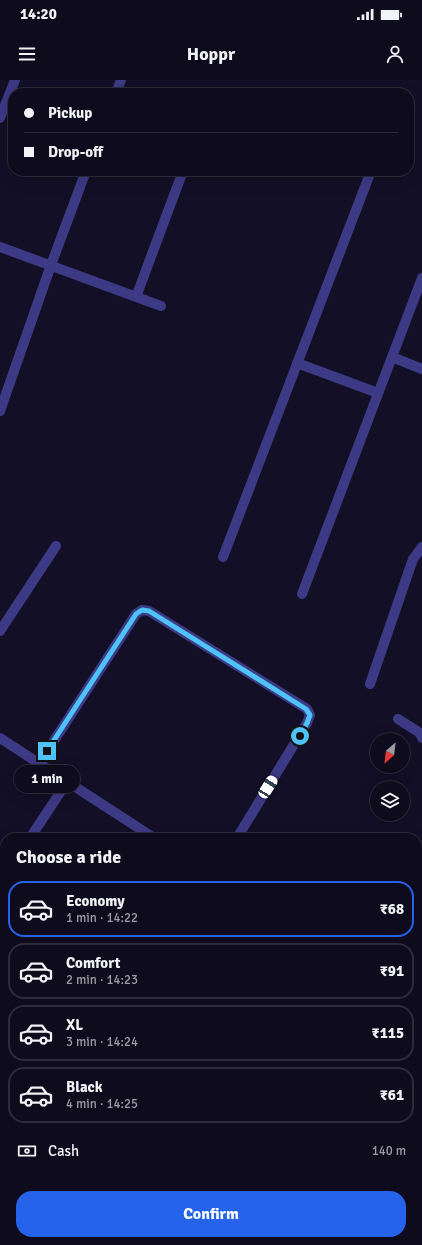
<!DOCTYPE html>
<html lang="en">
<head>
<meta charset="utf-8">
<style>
  body { margin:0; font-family:Signika,sans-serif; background:#1c1929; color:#f1f3f6; height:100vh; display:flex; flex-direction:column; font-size:15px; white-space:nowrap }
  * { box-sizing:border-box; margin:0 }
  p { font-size:13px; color:#9b9ba3 }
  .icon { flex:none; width:22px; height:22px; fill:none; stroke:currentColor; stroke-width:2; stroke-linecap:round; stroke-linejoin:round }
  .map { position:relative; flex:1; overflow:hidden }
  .sheet { position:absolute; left:0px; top:753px; width:422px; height:412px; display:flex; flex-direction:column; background:#0e0b1c; border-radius:16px 16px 0 0; box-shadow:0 4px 16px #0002,0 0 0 1px #2e2b3b }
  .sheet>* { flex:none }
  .banner { position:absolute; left:8px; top:8px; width:406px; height:88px; border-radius:16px; box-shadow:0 4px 16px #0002,0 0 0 1px #2e2b3b; display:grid; align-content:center; height:88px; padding:0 16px; background:#0e0b1c }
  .needle { width:26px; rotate:208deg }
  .tools { position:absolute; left:370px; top:653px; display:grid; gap:8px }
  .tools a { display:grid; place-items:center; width:40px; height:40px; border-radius:50%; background:#0e0b1c; box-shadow:0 4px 16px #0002,0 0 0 1px #2e2b3b; font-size:20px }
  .end { position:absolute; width:18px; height:18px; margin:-9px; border:5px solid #4fc3f7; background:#111; box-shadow:0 0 0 2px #111 }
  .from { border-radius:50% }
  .bubble { position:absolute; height:28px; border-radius:14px; background:#0e0b1c; box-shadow:0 4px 16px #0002,0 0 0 1px #2e2b3b; font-size:13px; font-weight:700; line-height:28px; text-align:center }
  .car { position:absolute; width:12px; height:24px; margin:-12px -6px; border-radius:5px; box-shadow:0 0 3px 1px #0007; background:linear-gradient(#fff 24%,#345 0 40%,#fff 0 76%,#345 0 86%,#fff 0) }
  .banner b { display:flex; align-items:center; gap:14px; height:38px; font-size:15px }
  .banner b+b { border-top:1px solid #2e2b3b }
  .banner i { width:10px; height:10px; background:#f1f3f6 }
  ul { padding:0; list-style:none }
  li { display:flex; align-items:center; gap:12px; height:56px; margin:0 8px 6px; padding:0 8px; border:2px solid #2e2b3b; border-radius:16px }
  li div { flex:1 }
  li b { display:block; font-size:15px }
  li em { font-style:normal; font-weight:700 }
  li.selected { border-color:#2563eb }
  li>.icon { width:36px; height:36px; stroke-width:1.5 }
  h2 { padding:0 16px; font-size:18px; line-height:48px }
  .pay { display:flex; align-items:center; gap:10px; height:44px; padding:0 16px; font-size:15px }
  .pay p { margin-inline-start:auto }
  .action { display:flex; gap:8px; margin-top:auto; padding:8px 16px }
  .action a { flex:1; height:46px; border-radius:16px; background:#2563eb; color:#fff; font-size:16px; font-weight:700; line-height:46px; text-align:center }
  .status { display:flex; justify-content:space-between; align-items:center; height:28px; padding:0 20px; background:#0e0b1c; direction:ltr }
  .status svg { height:11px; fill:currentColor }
  header { display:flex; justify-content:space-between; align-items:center; height:52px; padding:0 16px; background:#0e0b1c; font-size:18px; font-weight:700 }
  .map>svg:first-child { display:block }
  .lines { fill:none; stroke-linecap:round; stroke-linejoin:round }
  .minor { stroke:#3d3a85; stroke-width:10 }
  .route { stroke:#4fc3f7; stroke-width:5 }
</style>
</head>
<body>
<div class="status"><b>14:20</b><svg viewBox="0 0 49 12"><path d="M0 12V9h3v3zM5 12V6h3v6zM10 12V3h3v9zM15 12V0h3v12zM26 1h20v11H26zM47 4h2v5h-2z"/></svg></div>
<header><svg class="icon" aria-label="menu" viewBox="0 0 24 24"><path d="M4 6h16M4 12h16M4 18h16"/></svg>Hoppr<svg class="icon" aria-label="person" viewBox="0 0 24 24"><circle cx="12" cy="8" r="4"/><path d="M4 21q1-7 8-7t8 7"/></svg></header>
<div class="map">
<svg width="422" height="1165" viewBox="0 0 422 1165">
  <rect width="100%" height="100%" fill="#130f26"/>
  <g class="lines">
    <path class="minor" d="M116,13L121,0
      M0,38L15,0
      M0,167L161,226
      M136,217L183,91
      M392,277L422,289
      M297,283L378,313
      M0,331L51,185L86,91
      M223,477L371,91
      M302,514L422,198
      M0,551L56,466
      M370,604L413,479L422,467
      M398,639L420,653L422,658
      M0,658L154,758
      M39,684L136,534L142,530L149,531L307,629L310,635L307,643L237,758
      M30,758L67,702
      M417,778L422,781
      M0,804L5,796
      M0,855L5,859
      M417,879L422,881
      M417,970L422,972
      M0,971L5,964
      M0,1030L5,1023
      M417,1140L422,1130
      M307,1160L316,1165
      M404,1165L407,1160"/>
  </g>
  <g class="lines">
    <path class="route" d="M47,671L136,534L142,530L149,531L306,629L310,635L307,643L300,656"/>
  </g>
</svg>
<div class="tools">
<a><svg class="needle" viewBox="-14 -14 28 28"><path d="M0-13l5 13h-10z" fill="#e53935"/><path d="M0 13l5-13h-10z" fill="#9b9ba3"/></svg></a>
<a><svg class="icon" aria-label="layers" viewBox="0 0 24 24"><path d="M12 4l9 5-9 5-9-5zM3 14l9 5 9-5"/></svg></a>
</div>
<i class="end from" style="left:300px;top:656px"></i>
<i class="end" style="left:47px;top:671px"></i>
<div class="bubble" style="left:14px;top:685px;width:66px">1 min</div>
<i class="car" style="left:268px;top:707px;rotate:32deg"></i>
<div class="banner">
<b><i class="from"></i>Pickup</b>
<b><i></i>Drop-off</b>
</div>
<section class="sheet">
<h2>Choose a ride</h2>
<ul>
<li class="selected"><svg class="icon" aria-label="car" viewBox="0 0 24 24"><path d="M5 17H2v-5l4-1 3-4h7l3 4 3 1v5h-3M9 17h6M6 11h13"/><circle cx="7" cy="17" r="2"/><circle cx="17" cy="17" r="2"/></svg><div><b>Economy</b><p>1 min · 14:22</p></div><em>₹68</em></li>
<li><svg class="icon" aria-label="car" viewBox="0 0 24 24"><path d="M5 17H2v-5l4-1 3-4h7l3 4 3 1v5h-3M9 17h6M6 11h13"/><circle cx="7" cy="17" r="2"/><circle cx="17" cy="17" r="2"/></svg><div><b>Comfort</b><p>2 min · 14:23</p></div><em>₹91</em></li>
<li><svg class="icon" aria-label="car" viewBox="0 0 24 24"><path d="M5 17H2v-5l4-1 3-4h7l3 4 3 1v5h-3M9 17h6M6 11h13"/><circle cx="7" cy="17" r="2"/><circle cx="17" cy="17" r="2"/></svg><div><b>XL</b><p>3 min · 14:24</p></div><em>₹115</em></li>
<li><svg class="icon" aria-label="car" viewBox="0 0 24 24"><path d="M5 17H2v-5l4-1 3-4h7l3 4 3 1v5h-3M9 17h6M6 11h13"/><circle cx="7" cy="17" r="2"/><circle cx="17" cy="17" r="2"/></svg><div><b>Black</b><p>4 min · 14:25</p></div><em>₹61</em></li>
</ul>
<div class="pay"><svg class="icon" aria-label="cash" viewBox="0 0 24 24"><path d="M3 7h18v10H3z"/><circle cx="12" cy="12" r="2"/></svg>Cash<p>140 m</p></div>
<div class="action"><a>Confirm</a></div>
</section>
</div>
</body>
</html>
